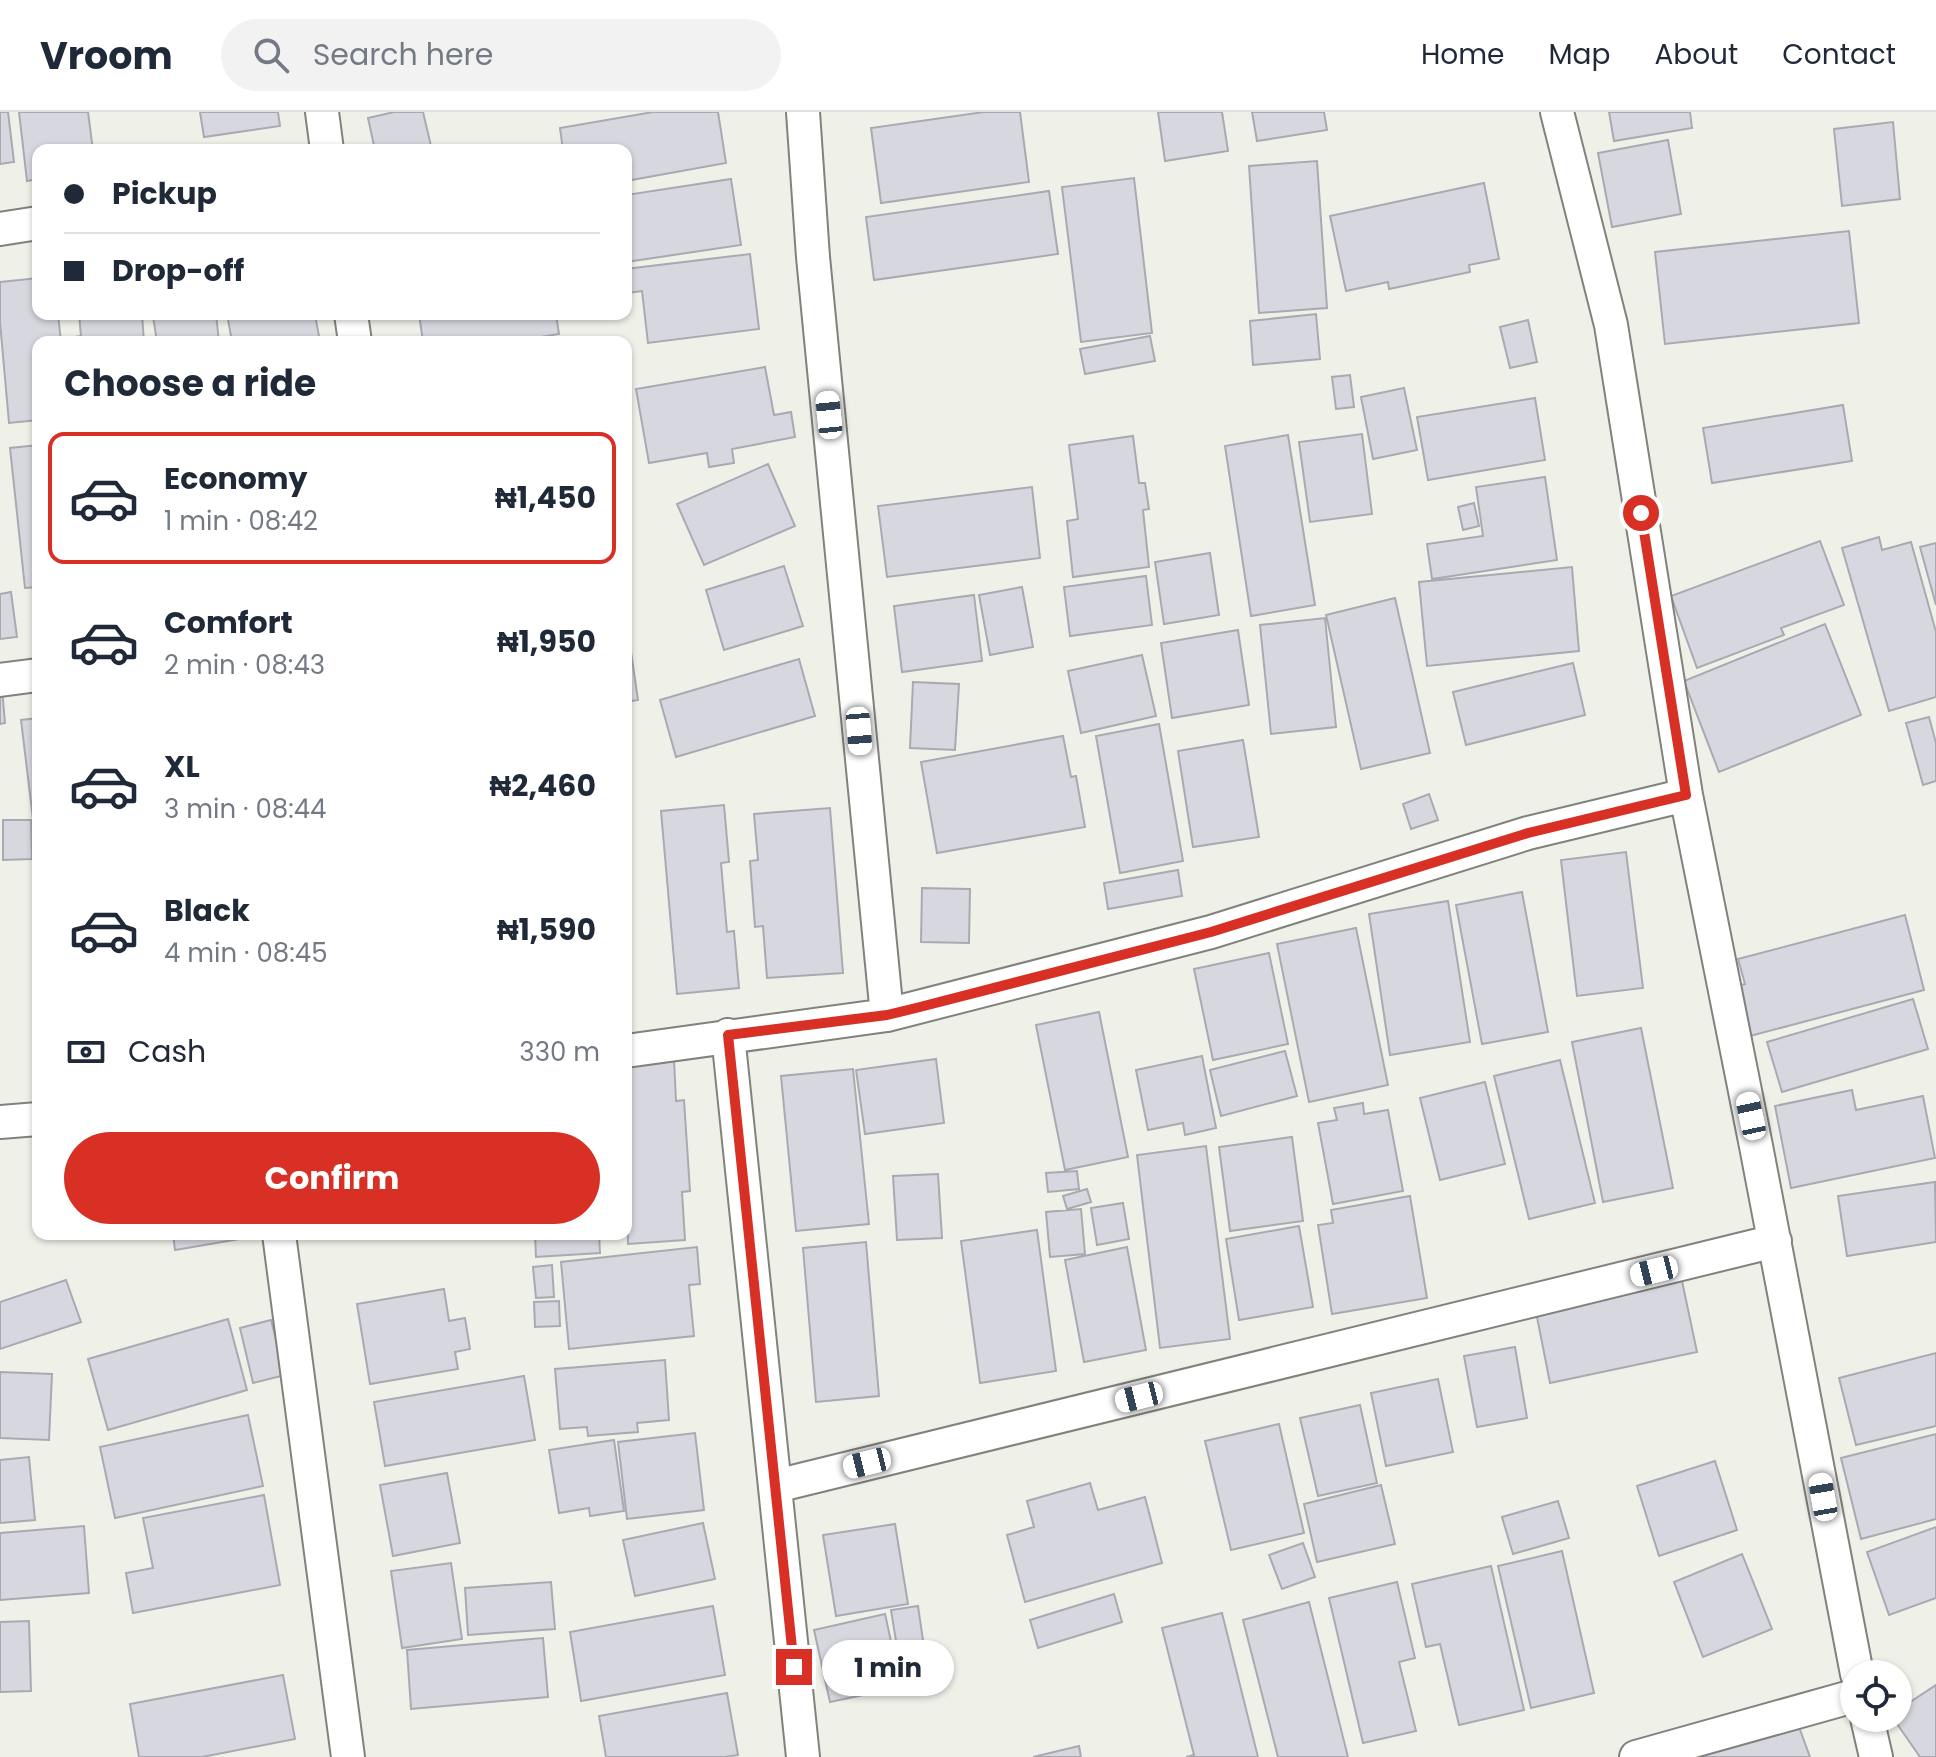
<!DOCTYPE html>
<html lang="en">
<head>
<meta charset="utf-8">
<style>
  body { margin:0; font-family:Poppins,sans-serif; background:#f2f2f3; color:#1f2937; height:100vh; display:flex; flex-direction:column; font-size:30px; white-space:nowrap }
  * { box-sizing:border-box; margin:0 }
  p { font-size:26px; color:#747a83 }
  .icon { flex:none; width:44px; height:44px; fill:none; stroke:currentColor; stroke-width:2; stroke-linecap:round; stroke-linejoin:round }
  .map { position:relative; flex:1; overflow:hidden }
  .panel { position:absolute; left:32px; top:224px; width:600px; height:904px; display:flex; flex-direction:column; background:#fff; border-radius:16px; box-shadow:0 2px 6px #0004 }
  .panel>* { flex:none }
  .hud { position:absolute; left:32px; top:32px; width:600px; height:176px; border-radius:16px; box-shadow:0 2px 6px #0004; display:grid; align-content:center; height:176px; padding:0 32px; background:#fff }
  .controls { position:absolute; left:1840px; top:1548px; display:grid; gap:16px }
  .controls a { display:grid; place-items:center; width:72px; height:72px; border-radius:50%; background:#fff; box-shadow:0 2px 6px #0004; font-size:40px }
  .end { position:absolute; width:36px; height:36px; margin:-18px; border:10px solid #d93025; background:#fff; box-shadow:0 0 0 4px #fff }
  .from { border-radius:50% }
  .bubble { position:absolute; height:56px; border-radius:28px; background:#fff; box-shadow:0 2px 6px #0004; font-size:26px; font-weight:700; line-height:56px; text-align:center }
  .car { position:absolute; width:24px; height:48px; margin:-24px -12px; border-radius:10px; box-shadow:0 0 6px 2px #0007; background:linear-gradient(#fff 24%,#345 0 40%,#fff 0 76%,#345 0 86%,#fff 0) }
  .hud b { display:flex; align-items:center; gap:28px; height:76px; font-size:30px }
  .hud b+b { border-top:2px solid #e0e1e3 }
  .hud i { width:20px; height:20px; background:#1f2937 }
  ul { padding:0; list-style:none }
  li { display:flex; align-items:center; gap:24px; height:132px; margin:0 16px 12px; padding:0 16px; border:4px solid transparent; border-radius:16px }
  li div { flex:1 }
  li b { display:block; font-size:30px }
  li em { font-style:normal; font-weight:700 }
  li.current { border-color:#d93025 }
  li>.icon { width:72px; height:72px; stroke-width:1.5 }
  h2 { padding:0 32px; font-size:36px; line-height:96px }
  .pay { display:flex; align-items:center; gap:20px; height:88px; padding:0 32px; font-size:30px }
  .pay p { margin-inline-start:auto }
  .button { display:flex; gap:16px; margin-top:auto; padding:16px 32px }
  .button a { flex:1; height:92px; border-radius:48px; background:#d93025; color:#fff; font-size:32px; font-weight:700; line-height:92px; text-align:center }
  header { display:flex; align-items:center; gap:48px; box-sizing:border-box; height:112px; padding:0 40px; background:#fff; border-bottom:2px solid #e0e1e3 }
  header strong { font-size:38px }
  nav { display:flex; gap:44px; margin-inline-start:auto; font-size:28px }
  .search { width:560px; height:72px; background:#f2f2f3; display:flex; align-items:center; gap:20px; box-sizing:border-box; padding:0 28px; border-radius:44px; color:#747a83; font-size:30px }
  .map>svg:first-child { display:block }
  .building { fill:#d7d7df; stroke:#a9aab1; stroke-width:2 }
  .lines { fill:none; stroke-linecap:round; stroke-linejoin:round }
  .street-casing { stroke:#81827c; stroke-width:36 }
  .street { stroke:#fff; stroke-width:32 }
  .route { stroke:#d93025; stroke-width:10 }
</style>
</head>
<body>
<header>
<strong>Vroom</strong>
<div class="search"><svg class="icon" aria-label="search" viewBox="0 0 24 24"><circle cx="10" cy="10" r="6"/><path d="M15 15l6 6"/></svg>Search here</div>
<nav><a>Home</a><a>Map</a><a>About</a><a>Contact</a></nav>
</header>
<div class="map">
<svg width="1936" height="1645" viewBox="0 0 1936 1645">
  <rect width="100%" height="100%" fill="#eff1e9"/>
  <path class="building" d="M0,0H8L14,50L0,52Z
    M19,0H88L93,38H38V67L27,69Z
    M200,0H278L280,14L204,25Z
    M394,0H423L432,38H375L368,6Z
    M653,0H718L726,51L626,69V38H563L560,16Z
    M984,0H1020L1029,70L881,91L871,16Z
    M1158,0H1222L1228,39L1165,49Z
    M1252,0H1324L1327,18L1257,29Z
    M1609,0H1690L1692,16L1614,29Z
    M1893,10L1900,87L1842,94L1834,17Z
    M1668,28L1681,102L1612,115L1598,41Z
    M1317,49L1327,196L1259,201L1249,54Z
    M1134,66L1152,221L1081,230L1062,75Z
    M731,67L741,133L626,150V83Z
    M1484,71L1499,147L1469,153L1470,160L1389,177L1388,170L1346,179L1330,104Z
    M1049,79L1058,142L874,168L866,105Z
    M1849,119L1859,211L1665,232L1655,140Z
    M750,142L759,217L648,231L642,179L626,181V157Z
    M38,166V202H58L61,230H38V308L9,311L0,210V170Z
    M79,202H142L144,230H69V226L81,224Z
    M167,202H216L219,230H157L153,204Z
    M227,202H315L320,230H232Z
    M419,202H556L559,222L510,230H423Z
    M1316,202L1320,247L1253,253L1250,209Z
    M1528,208L1537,250L1510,256L1500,215Z
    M1150,224L1155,249L1085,262L1080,237Z
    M765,255L774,303L791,300L795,325L732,337L734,351L709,355L707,341L649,351L636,277Z
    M1350,263L1354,295L1336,297L1332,265Z
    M1404,276L1417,338L1373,347L1361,285Z
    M1535,286L1545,348L1428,368L1417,305Z
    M1843,293L1852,349L1712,371L1703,316Z
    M1362,322L1372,402L1310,410L1299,330Z
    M1288,323L1315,493L1251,504L1225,334Z
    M1133,324L1139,371H1145L1149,397L1143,398L1149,455L1073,465L1067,409L1078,407L1069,333Z
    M38,333V475L25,476L10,336Z
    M768,352L795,414L704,453L677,392Z
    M1545,365L1557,448L1432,467L1427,432L1483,424L1476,375Z
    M1032,375L1040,446L887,465L878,394Z
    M1474,391L1479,414L1463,418L1458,395Z
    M1879,425L1882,438L1911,430L1936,520V585L1889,599L1842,436Z
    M1820,429L1844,493L1781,516L1784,523L1697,556L1671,484Z
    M1936,431V493L1920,435Z
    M1210,441L1219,503L1164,512L1155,450Z
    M784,454L803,514L724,538L706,478Z
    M1572,455L1579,539L1427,554L1419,470Z
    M1146,464L1152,513L1070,524L1064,475Z
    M1022,475L1033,535L990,543L979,483Z
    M11,480L17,525L0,527V482Z
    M974,483L982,549L902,560L894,494Z
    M1395,486L1430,641L1361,657L1326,503Z
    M626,506L638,588L626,590Z
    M1325,506L1336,615L1271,622L1260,513Z
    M1825,512L1861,603L1719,660L1684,569Z
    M1238,518L1249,593L1172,606L1161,531Z
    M1142,543L1156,604L1081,621L1068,559Z
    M799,547L815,604L676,645L660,588Z
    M1573,551L1585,603L1466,633L1453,580Z
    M913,570L959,572L955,638L910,636Z
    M0,576H2L5,611L0,612Z
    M1929,605L1936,631V669L1923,673L1906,611Z
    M38,606V732H36L21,608Z
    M1159,612L1183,749L1120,761L1096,624Z
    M1063,624L1071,665L1076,664L1085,715L937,741L921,650Z
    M1243,628L1259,725L1193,735L1178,639Z
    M1429,682L1438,708L1411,717L1403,692Z
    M724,693L729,750L721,751L727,820L734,819L739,876L677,882L661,699Z
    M830,696L843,861L767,866L763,814L755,815L750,749L758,748L754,702Z
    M3,708H31L32,747L3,748Z
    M1626,740L1643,876L1577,884L1561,748Z
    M1178,758L1182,784L1108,797L1104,771Z
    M922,776L970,777L969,831L921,830Z
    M1522,780L1548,920L1482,932L1456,793Z
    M1448,789L1470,930L1390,943L1369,802Z
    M1905,803L1924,878L1750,924L1737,874L1745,872L1738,847Z
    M1356,816L1388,973L1309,990L1277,832Z
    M1269,841L1288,932L1213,948L1194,857Z
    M1913,887L1928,937L1782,980L1767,930Z
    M1099,900L1128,1045L1065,1058L1036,913Z
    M1641,916L1673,1076L1603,1090L1572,930Z
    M1285,939L1297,984L1221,1004L1210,958Z
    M1202,944L1216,1016L1185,1023L1183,1011L1148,1018L1136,958Z
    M674,947L676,989L684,988L690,1079L682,1080L685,1128L628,1132L626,950Z
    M936,947L944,1011L865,1022L856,958Z
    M1560,948L1595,1091L1529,1107L1494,964Z
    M853,957L869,1112L796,1119L781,964Z
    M1485,970L1505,1052L1440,1068L1420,986Z
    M1852,978L1856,998L1923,984L1935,1046L1791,1076L1775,994Z
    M1363,991L1364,1002L1388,998L1403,1079L1333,1092L1318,1011L1337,1008L1334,996Z
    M1292,1025L1303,1109L1230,1119L1219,1035Z
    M1206,1034L1230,1227L1160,1236L1137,1043Z
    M1077,1059L1079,1077L1048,1080L1046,1061Z
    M938,1062L942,1126L897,1128L893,1064Z
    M1935,1070L1936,1130L1847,1144L1838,1084Z
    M1087,1077L1091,1090L1067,1097L1063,1084Z
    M1410,1084L1427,1186L1332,1202L1318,1113L1333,1111L1331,1098Z
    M1123,1091L1129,1127L1097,1133L1091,1096Z
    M1081,1097L1085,1142L1050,1145L1046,1100Z
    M1299,1114L1313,1195L1239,1208L1226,1127Z
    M1037,1118L1056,1259L980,1271L961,1129Z
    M173,1122H239L240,1127L175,1138Z
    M535,1122H599L600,1141L536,1145Z
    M866,1130L879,1284L816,1290L803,1136Z
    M697,1135L700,1172L689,1173L694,1224L569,1237L561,1150Z
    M1127,1135L1146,1238L1084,1250L1065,1148Z
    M552,1153L554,1185L536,1186L533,1155Z
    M66,1168L81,1210L0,1237V1190Z
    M1682,1169L1697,1240L1550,1271L1536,1200Z
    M444,1177L449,1209L465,1206L470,1237L455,1240L458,1257L370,1272L357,1192Z
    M559,1189L560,1214L535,1215L534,1190Z
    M228,1207L247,1278L108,1318L88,1247Z
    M271,1208L285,1263L253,1271L240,1216Z
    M1515,1235L1527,1306L1477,1315L1464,1244Z
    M1936,1241V1314L1856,1333L1839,1266Z
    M665,1248L669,1308L637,1311L638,1320L588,1324L587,1315L560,1317L555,1257Z
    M0,1260L52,1262L49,1328L0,1326Z
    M524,1264L535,1328L385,1354L374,1290Z
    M1438,1267L1453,1340L1386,1354L1371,1281Z
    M1360,1293L1377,1371L1318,1384L1300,1306Z
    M248,1303L263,1374L115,1406L100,1335Z
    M1279,1312L1304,1421L1231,1438L1205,1329Z
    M695,1321L704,1398L627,1407L618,1330Z
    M1936,1322V1407L1861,1427L1841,1346Z
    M614,1328L624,1399L590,1404L589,1396L559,1401L549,1338Z
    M29,1345L35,1408L0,1411V1348Z
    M1715,1349L1737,1418L1659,1444L1637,1374Z
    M447,1361L460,1431L393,1444L380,1373Z
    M1090,1371L1098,1398L1145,1385L1162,1451L1025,1490L1007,1423L1034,1415L1027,1389Z
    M1381,1373L1395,1432L1317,1450L1304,1392Z
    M264,1383L280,1473L133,1501L126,1461L153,1456L143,1406Z
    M1558,1389L1569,1426L1513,1442L1502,1405Z
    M703,1411L715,1467L635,1484L623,1428Z
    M895,1412L908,1492L836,1504L823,1423Z
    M84,1414L89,1481L0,1488V1421Z
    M1936,1415V1486L1889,1503L1867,1440Z
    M1303,1431L1315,1465L1282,1477L1269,1443Z
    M1562,1439L1594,1581L1531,1596L1498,1454Z
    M1742,1442L1772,1517L1703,1545L1674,1470Z
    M451,1451L462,1527L402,1536L391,1459Z
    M1491,1454L1524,1598L1459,1613L1440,1532L1426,1535L1412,1472Z
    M551,1470L555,1517L468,1523L465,1476Z
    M1397,1470L1415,1546L1399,1550L1416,1619L1363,1631L1329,1486Z
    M1114,1482L1122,1510L1038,1536L1030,1508Z
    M1309,1490L1348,1645H1278L1243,1508Z
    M713,1494L725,1563L581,1589L570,1520Z
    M918,1494L927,1556L901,1560L891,1498Z
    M1222,1501L1258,1645H1186L1194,1643L1162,1516Z
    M885,1502L901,1575L830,1590L814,1518Z
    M29,1509L31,1579L0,1580V1510Z
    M543,1526L548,1585L411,1597L407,1538Z
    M283,1563L295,1627L202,1645H139L130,1592Z
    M1936,1573V1645H1920L1893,1606H1898V1598Z
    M727,1581L738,1643L725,1645H606L599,1604Z
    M1795,1604L1810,1645H1696L1695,1643Z
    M1079,1634L1081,1645H1033Z"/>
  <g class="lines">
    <g class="street-casing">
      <path id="street" d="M322,0L327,38
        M1557,0L1611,213L1686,683L1756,1034L1857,1562
        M0,117L38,111
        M351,202L355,230
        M0,568L38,563
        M887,903L1211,820L1528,721L1686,683
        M728,923L803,1645
        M626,939L887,903L813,145L803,0
        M0,1010L38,1007
        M279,1122L348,1645
        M776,1374L1775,1129
        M1867,1606L1876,1645
        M1636,1645L1854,1584"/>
    </g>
    <use href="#street" class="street"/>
  </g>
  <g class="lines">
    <path class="route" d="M794,1555L728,923L887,903L916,896L1211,820L1528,721L1686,683L1641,401"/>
  </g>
</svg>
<div class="controls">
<a><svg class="icon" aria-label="locate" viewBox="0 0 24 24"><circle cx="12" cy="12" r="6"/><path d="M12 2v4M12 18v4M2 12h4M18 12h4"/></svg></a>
</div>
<i class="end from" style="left:1641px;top:401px"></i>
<i class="end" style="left:794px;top:1555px"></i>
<div class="bubble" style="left:822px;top:1528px;width:132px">1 min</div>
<i class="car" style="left:829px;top:303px;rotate:354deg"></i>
<i class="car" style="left:859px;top:619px;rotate:175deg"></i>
<i class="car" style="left:1751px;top:1004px;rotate:348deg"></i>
<i class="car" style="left:1654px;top:1159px;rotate:256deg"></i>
<i class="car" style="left:1139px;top:1285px;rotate:256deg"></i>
<i class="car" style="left:867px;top:1351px;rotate:256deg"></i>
<i class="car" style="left:1823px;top:1385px;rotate:350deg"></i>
<div class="hud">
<b><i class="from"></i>Pickup</b>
<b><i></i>Drop-off</b>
</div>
<section class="panel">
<h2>Choose a ride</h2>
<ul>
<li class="current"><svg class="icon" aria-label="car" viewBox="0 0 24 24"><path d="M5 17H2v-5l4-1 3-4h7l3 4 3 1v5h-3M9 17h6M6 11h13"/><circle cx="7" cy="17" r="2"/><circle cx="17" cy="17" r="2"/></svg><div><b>Economy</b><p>1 min · 08:42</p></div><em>₦1,450</em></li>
<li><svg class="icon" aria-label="car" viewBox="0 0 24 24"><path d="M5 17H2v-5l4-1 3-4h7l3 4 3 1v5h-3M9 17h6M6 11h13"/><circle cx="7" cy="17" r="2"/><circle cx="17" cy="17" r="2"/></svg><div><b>Comfort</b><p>2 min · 08:43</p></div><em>₦1,950</em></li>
<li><svg class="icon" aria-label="car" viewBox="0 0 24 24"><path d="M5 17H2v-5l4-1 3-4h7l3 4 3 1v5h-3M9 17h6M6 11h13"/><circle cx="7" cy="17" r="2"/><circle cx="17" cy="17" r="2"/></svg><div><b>XL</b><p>3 min · 08:44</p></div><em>₦2,460</em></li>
<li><svg class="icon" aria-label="car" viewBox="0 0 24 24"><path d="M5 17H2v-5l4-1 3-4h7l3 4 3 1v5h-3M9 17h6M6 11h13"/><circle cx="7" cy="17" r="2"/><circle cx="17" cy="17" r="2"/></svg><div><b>Black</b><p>4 min · 08:45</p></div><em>₦1,590</em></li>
</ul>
<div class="pay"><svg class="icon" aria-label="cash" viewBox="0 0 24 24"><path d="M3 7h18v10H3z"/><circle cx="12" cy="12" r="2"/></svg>Cash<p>330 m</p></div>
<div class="button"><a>Confirm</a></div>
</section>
</div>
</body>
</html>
